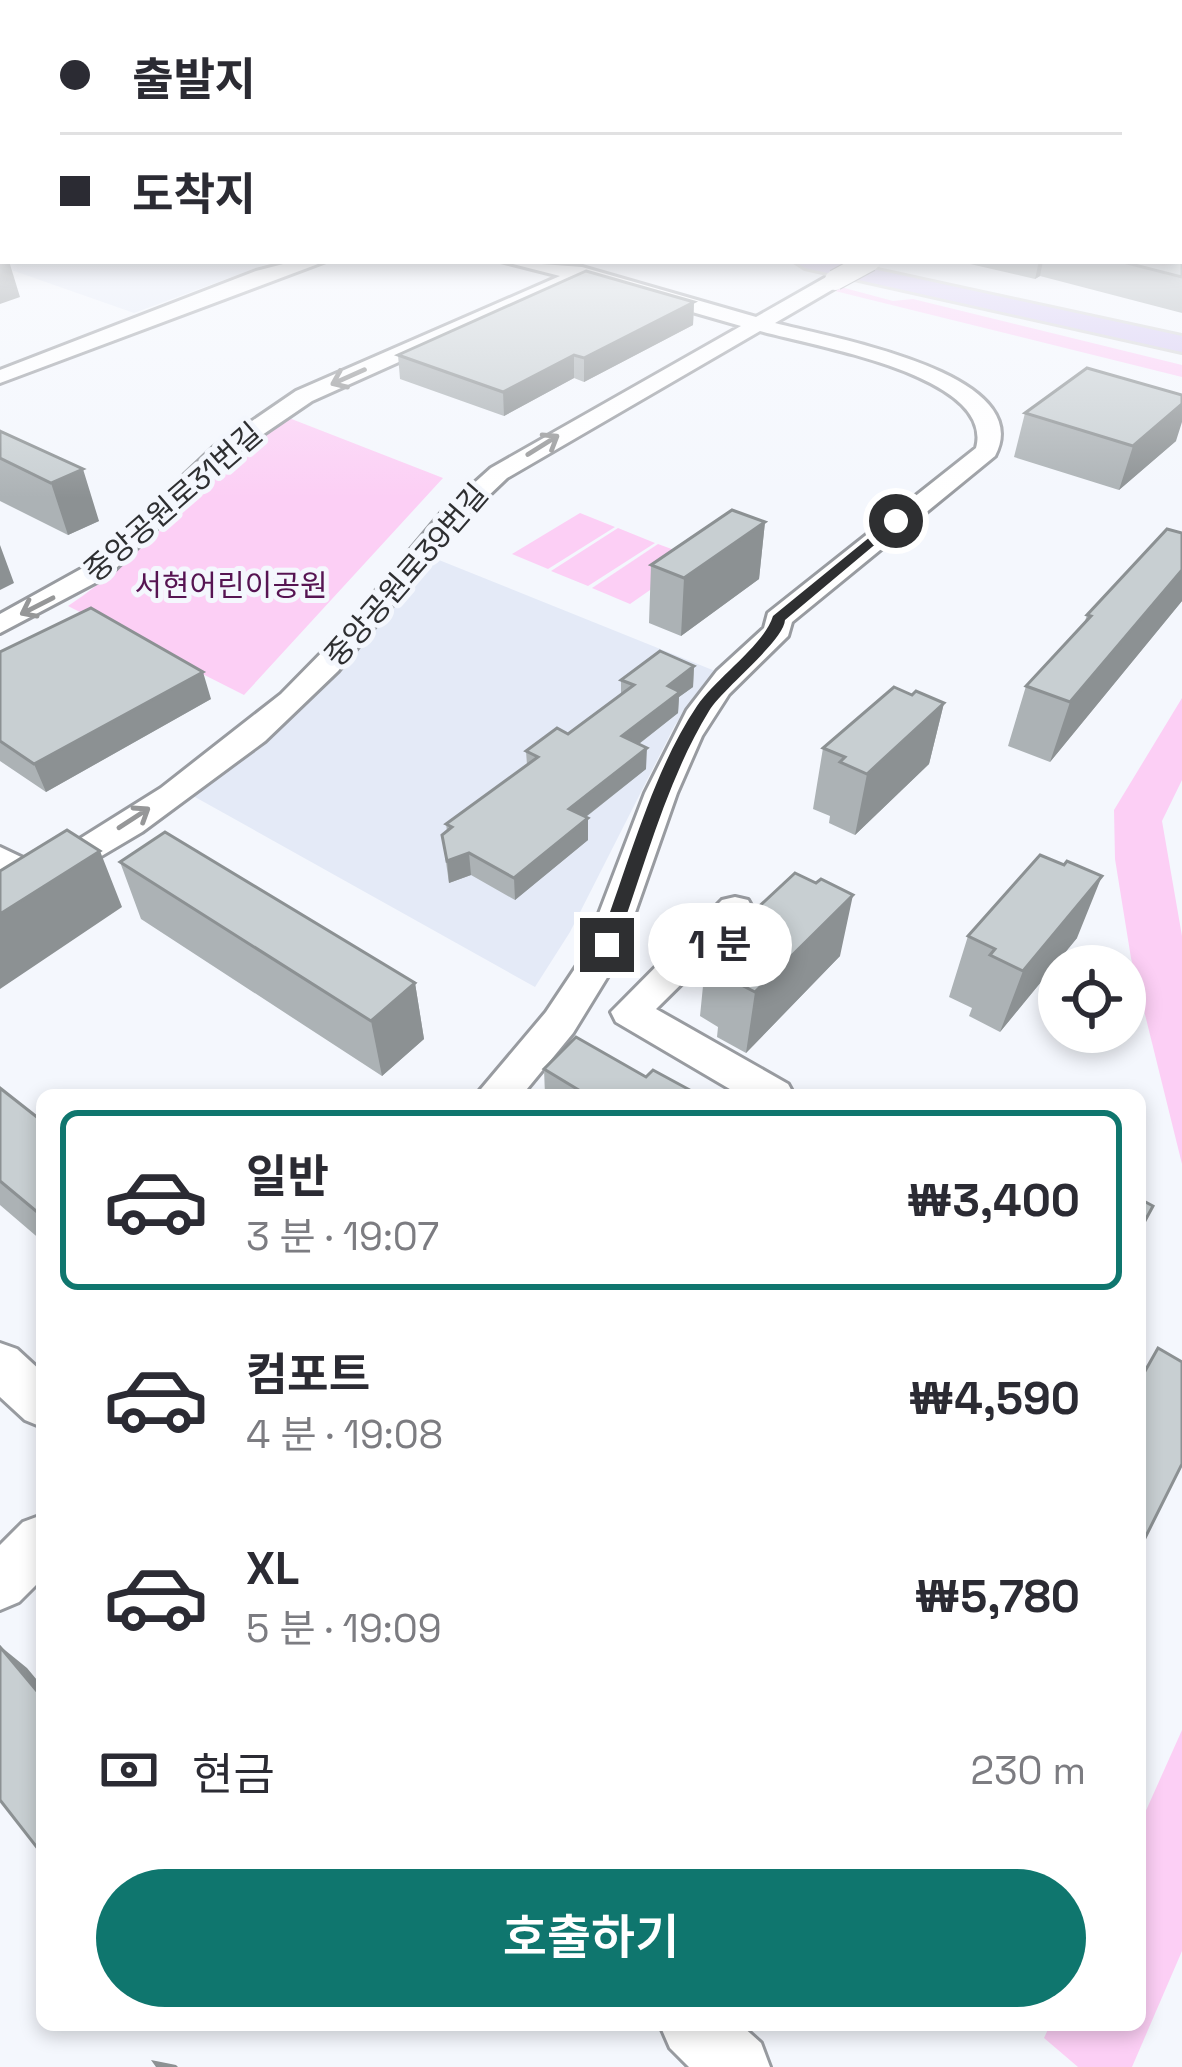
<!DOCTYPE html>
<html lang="ko">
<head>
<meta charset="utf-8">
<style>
  body { margin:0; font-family:"Space Grotesk","Noto Sans KR",sans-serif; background:#f7f7f7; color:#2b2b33; height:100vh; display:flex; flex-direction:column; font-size:45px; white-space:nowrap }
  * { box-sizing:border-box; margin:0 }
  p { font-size:39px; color:#7c7c81 }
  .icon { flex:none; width:66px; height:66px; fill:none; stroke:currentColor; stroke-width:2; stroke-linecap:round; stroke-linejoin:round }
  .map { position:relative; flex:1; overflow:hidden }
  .panel { position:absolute; left:36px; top:1089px; width:1110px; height:942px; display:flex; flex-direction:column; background:#fff; border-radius:18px; box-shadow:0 6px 18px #0003 }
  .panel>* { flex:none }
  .hud { position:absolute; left:0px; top:0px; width:1182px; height:264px; box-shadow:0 6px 18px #0003; display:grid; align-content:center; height:264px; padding:0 60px; background:#fff }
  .controls { position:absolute; left:1038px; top:945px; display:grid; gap:24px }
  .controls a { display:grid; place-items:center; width:108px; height:108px; border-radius:50%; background:#fff; box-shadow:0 6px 18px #0003; font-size:60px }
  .end { position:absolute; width:54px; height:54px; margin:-27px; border:15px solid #2e2f31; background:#fff; box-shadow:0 0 0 6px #fff }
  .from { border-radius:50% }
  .bubble { position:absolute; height:84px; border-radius:42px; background:#fff; box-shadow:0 6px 18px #0003; font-size:39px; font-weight:600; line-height:84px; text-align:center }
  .hud b { display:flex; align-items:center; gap:42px; height:114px; font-size:45px }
  .hud b+b { border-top:3px solid #e1e1e2 }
  .hud i { width:30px; height:30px; background:#2b2b33 }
  ul { padding:21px 0 0; list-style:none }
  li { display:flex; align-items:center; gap:36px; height:180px; margin:0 24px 18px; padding:0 36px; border:6px solid transparent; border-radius:18px }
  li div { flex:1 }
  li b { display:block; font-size:45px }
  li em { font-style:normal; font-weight:600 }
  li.on { border-color:#0f766e }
  li>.icon { width:108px; height:108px; stroke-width:1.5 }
  .pay { display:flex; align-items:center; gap:30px; height:132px; padding:0 60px; font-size:45px }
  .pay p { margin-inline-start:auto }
  .cta { display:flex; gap:24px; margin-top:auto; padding:24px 60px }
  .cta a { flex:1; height:138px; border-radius:72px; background:#0f766e; color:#fff; font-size:48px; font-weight:600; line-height:138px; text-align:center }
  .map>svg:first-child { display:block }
  .built { fill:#e4eaf7 }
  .green { fill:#fccff5 }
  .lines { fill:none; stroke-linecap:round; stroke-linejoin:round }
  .minor-casing { stroke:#989ba0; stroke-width:6 }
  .major-casing { stroke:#d5d5d6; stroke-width:6 }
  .minor { fill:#fff; fill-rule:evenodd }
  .major { fill:#d6caf2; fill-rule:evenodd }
  .minor-bridge-casing { stroke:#989ba0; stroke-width:22; stroke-linecap:butt }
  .minor-bridge { stroke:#fff; stroke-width:20 }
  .wall { fill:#acb2b5 }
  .shaded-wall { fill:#8c9193 }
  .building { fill:#c8cfd2; stroke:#8c9193; stroke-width:3 }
  .oneway { stroke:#969798 }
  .route { fill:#2e2f31 }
  .labels { text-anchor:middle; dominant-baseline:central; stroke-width:10; stroke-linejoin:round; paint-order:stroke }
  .far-street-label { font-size:30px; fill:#2e2f31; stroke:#f4f7fd }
  .far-park-label { font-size:30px; fill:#561452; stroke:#f4f7fd }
</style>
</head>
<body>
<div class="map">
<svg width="1182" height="2067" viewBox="0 0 1182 2067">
  <rect width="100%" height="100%" fill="#f4f7fd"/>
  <path class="built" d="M3,237V261H275L134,313L0,266Z
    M424,554L715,671L675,725L570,932L535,987L186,792Z"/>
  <path class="green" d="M837,286L893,301L913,299L1182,365V377L831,290Z
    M289,418L443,478L244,695L68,606C149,552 209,473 289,418Z
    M580,513L615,527L548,569L512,554Z
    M618,528L655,543L588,586L551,571Z
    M658,544L696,558L630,604L592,588Z
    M1182,698V780L1162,821L1182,936V1164L1131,958L1115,859L1114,810Z
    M1182,1730V1951L1132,2067H1078L1044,2038L1050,2025H1140V1824Z"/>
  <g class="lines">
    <g class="minor-casing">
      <path id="minor" d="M295,261H326L0,383V370L256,271Z
        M501,261L582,267L756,317L828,276H842V284L775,323C826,337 1039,372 995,456L792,622L788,636L729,694L702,736L677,793L619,958L573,1033L522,1095H476L546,1012L582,958L645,793L687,710L717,671L764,628L768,613L976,448C996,375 812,346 760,331L507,478L461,522L338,671L265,741L142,832L0,916V888L12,881L0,874V847L38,865L161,788L281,694L339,635L443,511L491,468L741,326L581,280L312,401L230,457L108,576L0,633V614L90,564L214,447L296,391L560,276Z
        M735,897L748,900L753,909L748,918L656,1009L788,1084L794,1095H740L616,1022L611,1012L722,900Z
        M0,1343L17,1349L42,1372V1427L25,1420L0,1397Z
        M42,1515V1579L19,1602L0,1610V1545L23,1522Z
        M660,2025H741L761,2043L770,2067H689L670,2048Z"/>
    </g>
    <g class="major-casing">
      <path id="major" d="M794,261H836L1182,336V352L805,268Z"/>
    </g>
    <use href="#minor" class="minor"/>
    <use href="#major" class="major"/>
    <g class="minor-bridge-casing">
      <path id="minor-bridge" d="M835,280L870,261"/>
    </g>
    <use href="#minor-bridge" class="minor-bridge"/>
  </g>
  <path class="wall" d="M1179,209H1182V313L1040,276L1035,279L957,261H1179Z
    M694,302L693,325L584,382L574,378L504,416L400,379L398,355Z
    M1025,413L1176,441L1119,490L1014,457Z
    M0,431L99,521L68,535L0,501Z
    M765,522L759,579L681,636L649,623L651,565Z
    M1182,533V601L1050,762L1008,746L1026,686L1084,624L1087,615Z
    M0,652L211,699L46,792L0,761Z
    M694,666L693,687L679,697L678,713L639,744L646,769L586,817L588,840L515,900L471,875L449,883L442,835L447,831L446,824L527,765L526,751L568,734L621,695V680Z
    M912,695L944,703L929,764L855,835L829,823L830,816L813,809L823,748Z
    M120,862L415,983L424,1039L382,1076L141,919Z
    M968,936L1077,938L1000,1032L969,1016L972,1008L949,997Z
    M706,956H840L746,1053L717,1037L718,1027L700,1016Z
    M544,1069L646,1077L699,1095H545Z
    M0,1088L42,1121V1241L0,1205Z"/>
  <path class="shaded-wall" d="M3,253V261H9L20,297L0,304V254Z
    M1039,261H1043L1040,276L1035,279Z
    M694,302L693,325L584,382V358Z
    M574,355V378L504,416L503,392Z
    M1182,404V422L1176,441L1119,490L1133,446Z
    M83,469L99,521L68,535L51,483Z
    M765,522L759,579L681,636L684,578Z
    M0,545L14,583L0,590Z
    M1182,570V601L1050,762L1070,702Z
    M694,666L693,687L679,697L678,713L622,757V736L668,686Z
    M203,672L211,699L46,792L34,764Z
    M944,703L929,764L855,835L867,774Z
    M647,748L646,769L569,830V809Z
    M588,818V840L515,900L514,878Z
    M100,851L122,907L0,989V914Z
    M469,853L471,875L449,883L447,861Z
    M1102,876L1077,938L1000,1032L1023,971Z
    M853,895L840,956L746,1053L755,992Z
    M415,983L424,1039L382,1076L371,1021Z
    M0,1646L27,1668L42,1686V1697Z
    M151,2060L176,2065L178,2067H156Z"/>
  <path class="building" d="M1179,209H1182V235L1179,234Z
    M1179,253L1182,254V277L1119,261H1179Z
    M586,271L694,302L584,358L574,355L503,392L398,355Z
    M1087,368L1182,395V404L1133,446L1025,413Z
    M0,431L83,469L51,483L0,458Z
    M732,510L765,522L684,578L651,565Z
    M1167,529L1182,533V570L1070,702L1026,686L1091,616L1087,615Z
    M91,608L203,672L34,764L0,741V652Z
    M660,651L694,666L668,686L680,692L622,736L647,748L569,809L588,818L514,878L469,853L447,861L442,835L452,827L446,824L538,757L526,751L557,728L568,734L634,685L621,680Z
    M894,687L912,695L916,691L944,703L867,774L840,762L845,757L823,748Z
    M67,830L100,851L0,914V871Z
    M165,832L415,983L371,1021L120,862Z
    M1040,855L1064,865L1067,861L1102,876L1023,971L990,955L995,949L968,936Z
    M795,873L816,883L821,879L853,895L755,992L724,976L731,969L706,956Z
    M576,1037L646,1077L653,1070L699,1095H587L544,1069Z
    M0,1088L42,1121V1216L0,1181Z
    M1140,1199L1153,1206L1140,1230Z
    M1158,1348L1182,1362V1464L1140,1548V1380Z
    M0,1647L42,1697V1854L0,1800Z"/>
  <defs><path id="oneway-shaft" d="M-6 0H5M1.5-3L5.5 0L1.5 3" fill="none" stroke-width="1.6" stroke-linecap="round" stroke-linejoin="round" transform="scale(3)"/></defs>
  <g class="oneway">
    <use href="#oneway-shaft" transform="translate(348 377) rotate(156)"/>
    <use href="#oneway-shaft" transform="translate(543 445) rotate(-32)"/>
    <use href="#oneway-shaft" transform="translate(37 606) rotate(153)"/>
    <use href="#oneway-shaft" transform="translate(134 818) rotate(-33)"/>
  </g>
  <linearGradient id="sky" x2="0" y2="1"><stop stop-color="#85cdec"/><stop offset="0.42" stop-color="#fafbfe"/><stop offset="1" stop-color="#fafbfe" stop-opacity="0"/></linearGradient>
  <rect width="1182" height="498" fill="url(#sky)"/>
  <path class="route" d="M892,519L903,521L785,620C784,641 723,688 709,711C666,781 644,869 616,945L614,950H601L598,945C627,870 652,772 697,706C716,678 765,644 773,616Z"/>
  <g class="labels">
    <g class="far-street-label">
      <text transform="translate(173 502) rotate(-41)">중앙공원로31번길</text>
      <text transform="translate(406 575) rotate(-49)">중앙공원로39번길</text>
    </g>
    <g class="far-park-label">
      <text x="231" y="585">서현어린이공원</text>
    </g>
  </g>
</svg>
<div class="controls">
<a><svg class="icon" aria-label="locate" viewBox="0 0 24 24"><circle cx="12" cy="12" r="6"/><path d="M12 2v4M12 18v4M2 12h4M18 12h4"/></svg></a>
</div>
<i class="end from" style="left:896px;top:521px"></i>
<i class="end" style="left:607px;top:945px"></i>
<div class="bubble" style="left:648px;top:903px;width:144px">1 분</div>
<div class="hud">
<b><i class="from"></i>출발지</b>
<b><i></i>도착지</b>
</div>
<section class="panel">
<ul>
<li class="on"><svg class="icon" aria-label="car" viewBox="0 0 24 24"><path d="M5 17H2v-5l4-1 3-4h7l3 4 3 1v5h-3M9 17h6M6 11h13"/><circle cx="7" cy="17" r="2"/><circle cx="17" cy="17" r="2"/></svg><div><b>일반</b><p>3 분 · 19:07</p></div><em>₩3,400</em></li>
<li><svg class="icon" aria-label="car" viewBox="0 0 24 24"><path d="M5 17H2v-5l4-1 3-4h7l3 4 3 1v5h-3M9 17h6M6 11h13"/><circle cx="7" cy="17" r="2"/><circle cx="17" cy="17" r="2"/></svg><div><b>컴포트</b><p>4 분 · 19:08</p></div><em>₩4,590</em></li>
<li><svg class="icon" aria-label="car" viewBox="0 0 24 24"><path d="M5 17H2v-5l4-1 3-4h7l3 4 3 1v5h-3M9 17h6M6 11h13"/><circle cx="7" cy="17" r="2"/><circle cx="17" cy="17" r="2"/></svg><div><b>XL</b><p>5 분 · 19:09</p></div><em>₩5,780</em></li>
</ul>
<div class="pay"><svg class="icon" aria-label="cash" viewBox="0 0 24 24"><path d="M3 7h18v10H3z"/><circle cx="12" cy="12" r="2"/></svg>현금<p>230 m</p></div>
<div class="cta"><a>호출하기</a></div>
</section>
</div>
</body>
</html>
